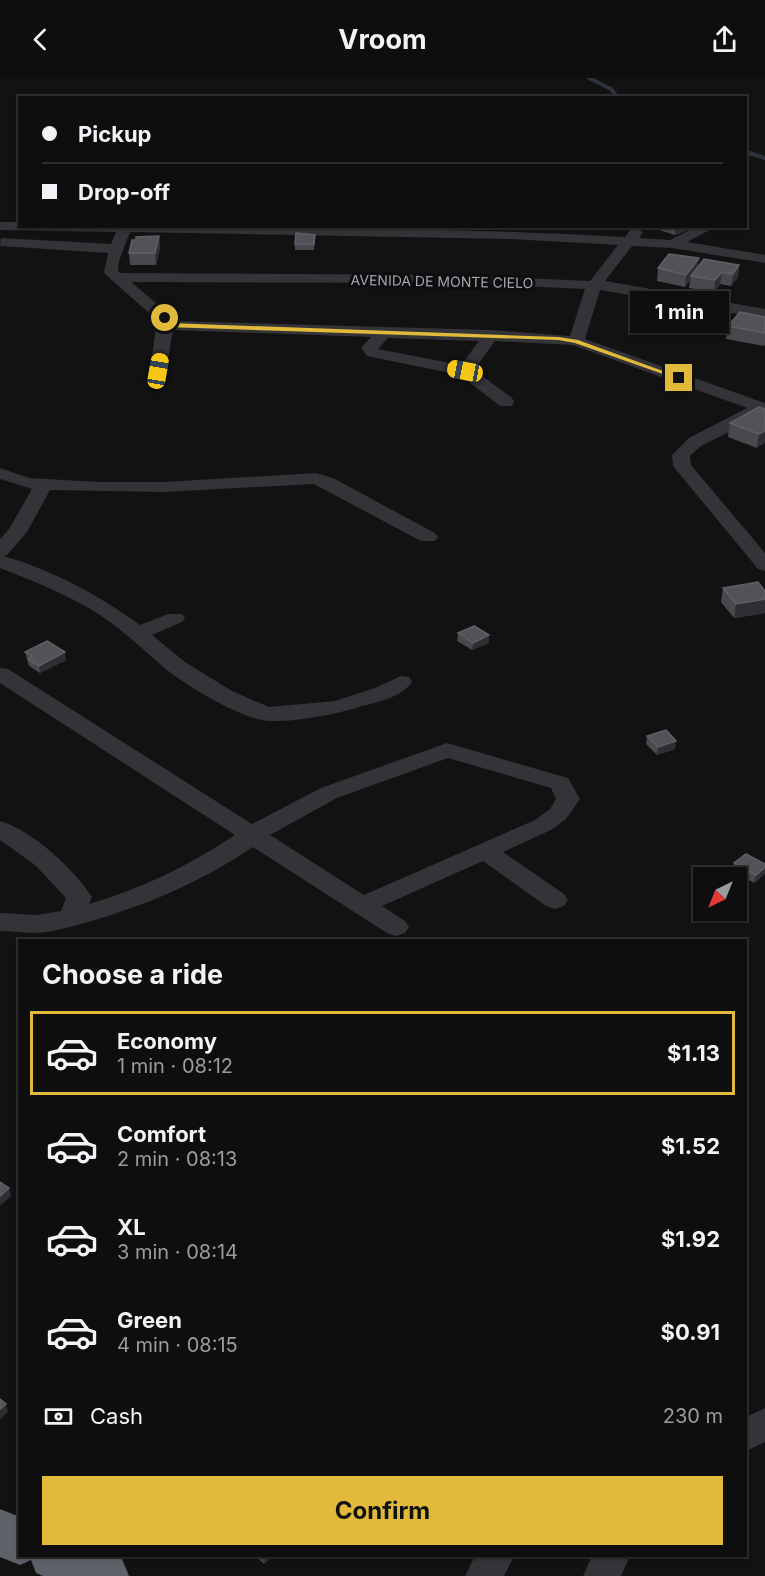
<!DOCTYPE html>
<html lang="en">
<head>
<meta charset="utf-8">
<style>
  body { margin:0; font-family:Inter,sans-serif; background:#1c1c1c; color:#f1f3f6; height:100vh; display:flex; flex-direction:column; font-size:22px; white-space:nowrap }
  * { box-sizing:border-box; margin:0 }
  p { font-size:20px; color:#9b9c9e }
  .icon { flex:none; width:33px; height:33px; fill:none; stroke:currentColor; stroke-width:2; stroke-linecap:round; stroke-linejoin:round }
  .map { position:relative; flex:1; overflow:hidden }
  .drawer { position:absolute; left:18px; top:861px; width:729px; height:618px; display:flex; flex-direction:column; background:#0e0e0e; border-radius:0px; box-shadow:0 2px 4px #0004,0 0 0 2px #2e2e2e }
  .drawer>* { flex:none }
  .top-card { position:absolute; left:18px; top:18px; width:729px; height:132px; border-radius:0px; box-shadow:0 2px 4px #0004,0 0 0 2px #2e2e2e; display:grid; align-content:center; height:132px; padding:0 24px; background:#0e0e0e }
  .needle { width:39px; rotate:223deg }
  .tools { position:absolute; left:693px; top:789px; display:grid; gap:12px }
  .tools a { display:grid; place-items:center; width:54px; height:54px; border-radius:0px; background:#0e0e0e; box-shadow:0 2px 4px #0004,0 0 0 2px #2e2e2e; font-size:30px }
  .end { position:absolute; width:27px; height:27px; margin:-14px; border:8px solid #e1b93b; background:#111; box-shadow:0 0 0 3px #111 }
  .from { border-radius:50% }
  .bubble { position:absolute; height:42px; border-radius:0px; background:#0e0e0e; box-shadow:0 2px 4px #0004,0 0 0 2px #2e2e2e; font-size:20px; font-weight:700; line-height:42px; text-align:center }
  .car { position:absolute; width:18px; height:36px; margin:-18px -9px; border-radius:8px; box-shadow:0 0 4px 2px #0007; background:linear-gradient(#f5c518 24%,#345 0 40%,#f5c518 0 76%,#345 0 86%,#f5c518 0) }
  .top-card b { display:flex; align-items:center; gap:21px; height:57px; font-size:22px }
  .top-card b+b { border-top:2px solid #2e2e2e }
  .top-card i { width:15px; height:15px; background:#f1f3f6 }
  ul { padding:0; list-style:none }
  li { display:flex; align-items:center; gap:18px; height:84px; margin:0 12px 9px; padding:0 12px; border:3px solid transparent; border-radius:0px }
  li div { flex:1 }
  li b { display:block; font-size:22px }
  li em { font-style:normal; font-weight:700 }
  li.active { border-color:#e1b93b }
  li>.icon { width:54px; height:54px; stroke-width:1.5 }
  h2 { padding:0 24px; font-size:27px; line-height:72px }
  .pay { display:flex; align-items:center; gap:15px; height:66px; padding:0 24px; font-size:22px }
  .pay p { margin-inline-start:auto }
  .primary-button { display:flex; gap:12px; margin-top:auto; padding:12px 24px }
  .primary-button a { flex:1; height:69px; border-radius:0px; background:#e1b93b; color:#111; font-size:24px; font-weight:700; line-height:69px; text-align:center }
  header { display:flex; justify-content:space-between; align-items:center; height:78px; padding:0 24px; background:#0e0e0e; font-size:27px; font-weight:700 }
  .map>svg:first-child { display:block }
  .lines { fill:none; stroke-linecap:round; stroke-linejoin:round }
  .stream { stroke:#2c333a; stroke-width:4 }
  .street { fill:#333338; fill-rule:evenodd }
  .highway { fill:#5f6168; fill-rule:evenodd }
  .wall { fill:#48494e }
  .shaded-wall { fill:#2e2f32 }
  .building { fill:#525358; stroke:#5f6066; stroke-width:1.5 }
  .route { fill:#e1b93b }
  .labels { text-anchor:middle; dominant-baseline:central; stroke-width:6; stroke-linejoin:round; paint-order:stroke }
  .far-street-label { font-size:14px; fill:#a4a7b2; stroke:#0d0d0e }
</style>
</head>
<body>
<header><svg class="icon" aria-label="back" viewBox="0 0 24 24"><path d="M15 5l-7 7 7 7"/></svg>Vroom<svg class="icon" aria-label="share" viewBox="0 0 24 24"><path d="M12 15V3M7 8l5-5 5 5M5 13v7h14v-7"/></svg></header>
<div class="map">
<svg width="765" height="1498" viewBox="0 0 765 1498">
  <rect width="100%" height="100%" fill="#121213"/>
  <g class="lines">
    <path class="stream" d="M589,0L611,11L618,20
      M746,74L765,80"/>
    <path class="street" d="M0,144H20V148C221,148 423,148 625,159L631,151L636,150L643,154L639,160L670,162L698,148H717L687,164L765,177V185L672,170L632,168L605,203L765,231V241L600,212L585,261L765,325V336L701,368L690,378L691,387L765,475V493L758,491L673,388L672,377L689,360L747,330L573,267L495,263L474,292L512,320L514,324L512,328H500L460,297L367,278L361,270L371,259L173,252L166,293L158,298L152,296L150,293L157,242L106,197L104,194L108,175L0,168L1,160L111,166L116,154L0,152ZM130,154L511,161L618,167L590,203L456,197L121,195L118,193L119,183ZM131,204L456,205L585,211L570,258L492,252L173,243L170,237ZM388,260L479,263L461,287L378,271Z
      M0,390L29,400L98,404H164L316,395L333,400L435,455L438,459L435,463H421L314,406L164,414L50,412L27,454L7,477L3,478C51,491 100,518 140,547L168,536H182L185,540L182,544L152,557L185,584L232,613L269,629L335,623L375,610L401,598L409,599L412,604C401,620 377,624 359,629C335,637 294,644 269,643C243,642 187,608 167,592C146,574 126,555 103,539C72,518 35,504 0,490V461L9,451L32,411L0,401Z
      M0,590L8,591L252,746L321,710L447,665L568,700L580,721L566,741L551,752L503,774L564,816L568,822L564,828L555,831L546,828L483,783L382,828L405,843L409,849L405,855L396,858L387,855L253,769C204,802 152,825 95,842C76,847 56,854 37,855C25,855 12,853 0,853V835L37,837L61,833L66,820L35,787L0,762V743C32,752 74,791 92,819L89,826C141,811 190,787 235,757L0,605ZM448,680L551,710L556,721L550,731L535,742L364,817L270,757L337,720Z
      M765,1330V1364L746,1373V1339Z
      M475,1478H514L504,1498H465Z
      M592,1478H630L621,1498H583Z"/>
    <path class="highway" d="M0,1431L20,1439V1478H114L122,1481L129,1498H43L36,1495L31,1482L20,1487L0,1479Z"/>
  </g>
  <path class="wall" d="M360,148H393V150H360Z
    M659,148H688V152L675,157L659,152Z
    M315,157L314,172H295V166Z
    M159,158L160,170L156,187H130L129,175L136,162Z
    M699,180L697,189L739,187L738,199L731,208L720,206L714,214L689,210L690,202L685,209L657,203L658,190Z
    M765,239V267L764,268L726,261L728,248Z
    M765,331L757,370L728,359L730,345Z
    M723,510L765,513V535L734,540L721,524Z
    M458,555L489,557V565L472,572L457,563Z
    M25,574L66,582L40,595L29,588Z
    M647,658L675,671L657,677L646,666Z
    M734,785L765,786V796L754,805L733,793Z
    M256,1478H273L264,1486Z"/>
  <path class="shaded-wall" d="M681,148H688V152L675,157V151Z
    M159,158L160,170L156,187L155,175Z
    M699,180L697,192L691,198L690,202L685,209L686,197Z
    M739,187L738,199L731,208L733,196Z
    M722,194L720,206L714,214L715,202Z
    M765,353V365L757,370L759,356Z
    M765,521V535L734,540L736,526Z
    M489,557V565L472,572L473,565Z
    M65,574L66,582L40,595L39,588Z
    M676,663L675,671L657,677L658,669Z
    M765,789V796L754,805L756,797Z
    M9,1110L11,1118L0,1128V1118Z
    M6,1326L8,1334L0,1341V1331Z
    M263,1478H273L264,1486Z"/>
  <path class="building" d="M667,148H681L675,151Z
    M296,155L315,157L314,166H295Z
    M159,158L155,175H129L132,162H136V159Z
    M669,176L699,180L686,197L658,190Z
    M704,181L739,187L733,196L722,194L715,202L691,198Z
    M740,234L765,239V255L728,248Z
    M759,329L765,331V353L759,356L730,345Z
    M758,504L765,513V521L736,526L723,510Z
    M474,548L489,557L473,565L458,555Z
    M47,563L65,574L39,588L28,581L32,578L25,574Z
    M666,652L676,663L658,669L647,658Z
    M746,776L765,786V789L756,797L734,785Z
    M0,1104L9,1110L0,1118Z
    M0,1321L6,1326L0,1331Z"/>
  <path class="route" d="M163,238H167L169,245L558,259L578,262L682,300L677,301L575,265L558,262L166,249L163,247Z"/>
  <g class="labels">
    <g class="far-street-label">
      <text transform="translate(442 203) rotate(1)">AVENIDA DE MONTE CIELO</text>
    </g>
  </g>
</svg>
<div class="tools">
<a><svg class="needle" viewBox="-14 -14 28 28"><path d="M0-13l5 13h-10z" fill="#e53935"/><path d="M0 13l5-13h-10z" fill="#9b9c9e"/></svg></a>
</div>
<i class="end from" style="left:165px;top:240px"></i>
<i class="end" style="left:679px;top:300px"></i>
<div class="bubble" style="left:630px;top:213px;width:99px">1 min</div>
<i class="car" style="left:158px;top:293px;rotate:10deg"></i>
<i class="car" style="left:465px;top:293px;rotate:281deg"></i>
<div class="top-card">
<b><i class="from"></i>Pickup</b>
<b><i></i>Drop-off</b>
</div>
<section class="drawer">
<h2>Choose a ride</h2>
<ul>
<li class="active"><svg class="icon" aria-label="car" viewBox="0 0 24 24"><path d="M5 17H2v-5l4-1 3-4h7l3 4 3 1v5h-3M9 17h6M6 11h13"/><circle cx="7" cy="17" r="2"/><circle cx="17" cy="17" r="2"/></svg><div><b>Economy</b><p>1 min · 08:12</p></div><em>$1.13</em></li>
<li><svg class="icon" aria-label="car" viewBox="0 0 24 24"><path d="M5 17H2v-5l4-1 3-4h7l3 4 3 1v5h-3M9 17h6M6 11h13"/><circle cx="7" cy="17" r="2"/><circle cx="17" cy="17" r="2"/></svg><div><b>Comfort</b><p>2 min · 08:13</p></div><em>$1.52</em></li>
<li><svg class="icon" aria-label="car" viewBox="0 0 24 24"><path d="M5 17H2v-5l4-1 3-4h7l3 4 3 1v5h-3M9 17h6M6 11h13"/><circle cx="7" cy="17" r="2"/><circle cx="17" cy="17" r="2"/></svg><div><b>XL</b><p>3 min · 08:14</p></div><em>$1.92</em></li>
<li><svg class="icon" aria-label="car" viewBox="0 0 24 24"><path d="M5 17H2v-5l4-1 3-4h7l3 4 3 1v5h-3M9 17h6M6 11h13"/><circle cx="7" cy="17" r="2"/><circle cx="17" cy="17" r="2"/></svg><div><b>Green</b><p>4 min · 08:15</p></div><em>$0.91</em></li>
</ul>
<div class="pay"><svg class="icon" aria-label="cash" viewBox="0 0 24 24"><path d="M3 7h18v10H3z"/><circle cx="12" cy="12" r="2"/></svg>Cash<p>230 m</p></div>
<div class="primary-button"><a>Confirm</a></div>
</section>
</div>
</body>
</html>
